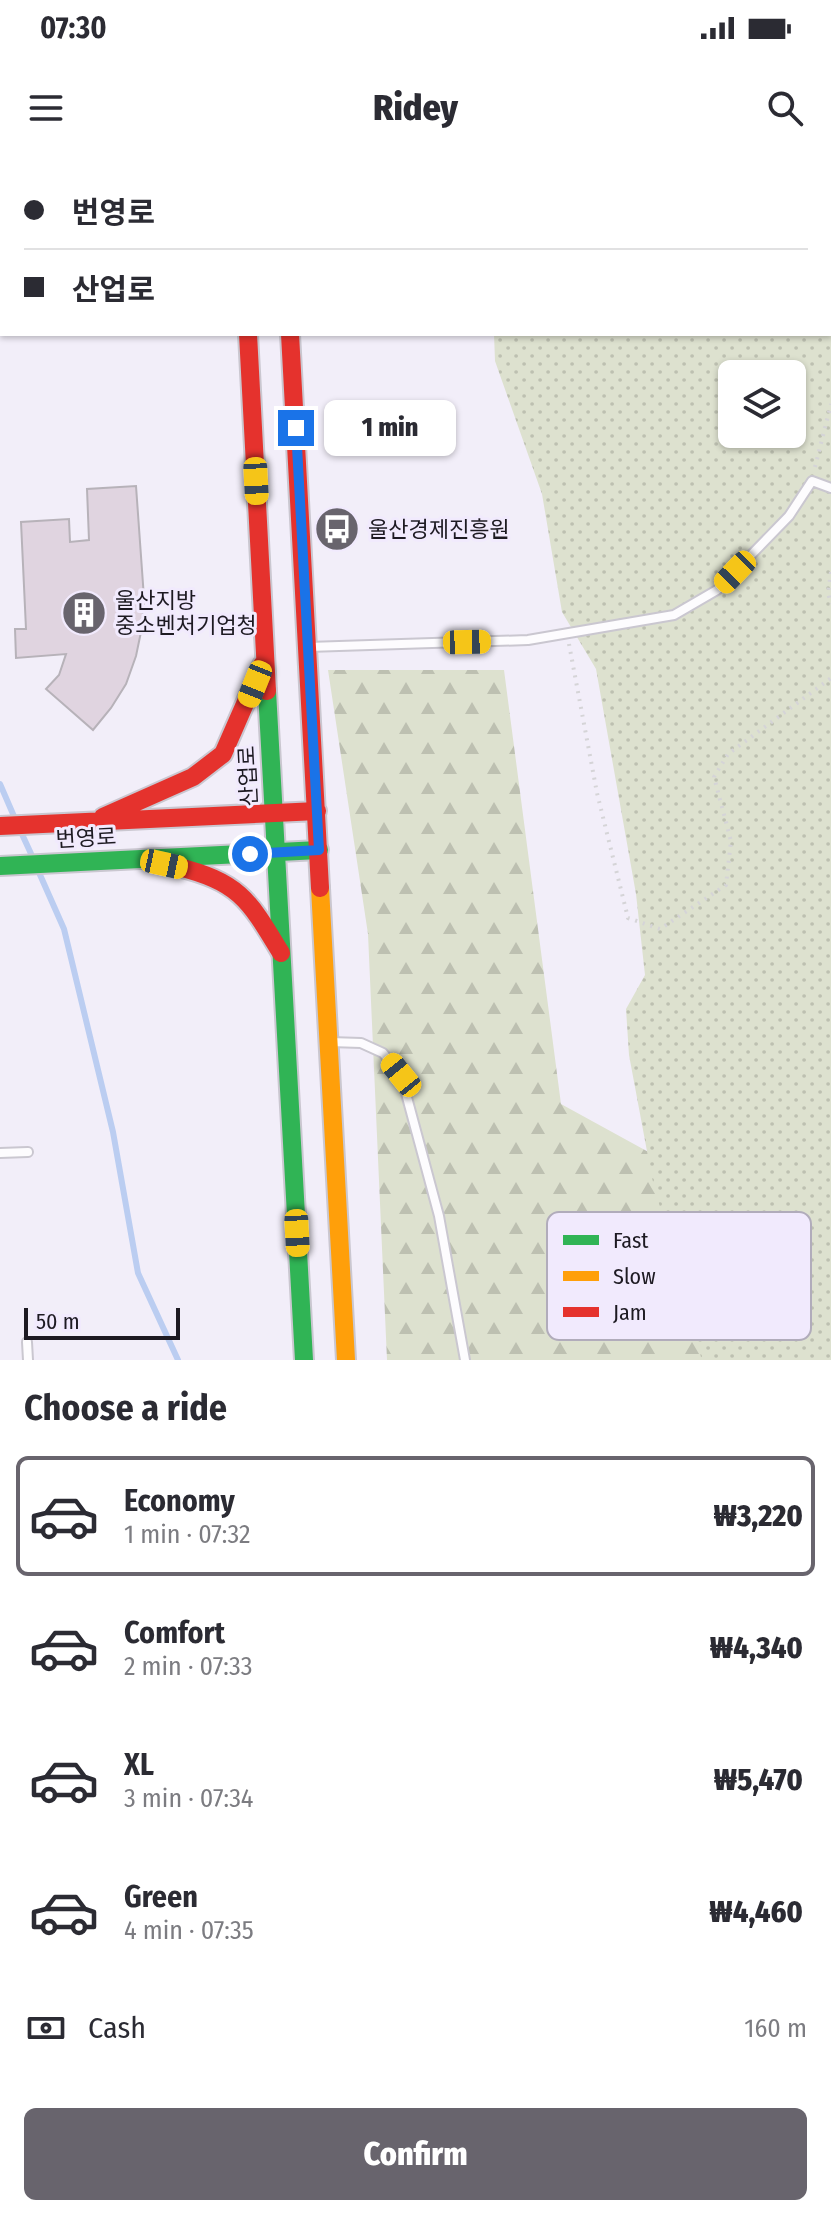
<!DOCTYPE html>
<html lang="en">
<head>
<meta charset="utf-8">
<style>
  body { margin:0; font-family:"Fira Sans Condensed","Noto Sans KR",sans-serif; background:#f2f2f3; color:#2b2b33; height:100vh; display:flex; flex-direction:column; font-size:30px; white-space:nowrap }
  * { box-sizing:border-box; margin:0 }
  p { font-size:26px; color:#7c7c81 }
  .icon { flex:none; width:44px; height:44px; fill:none; stroke:currentColor; stroke-width:2; stroke-linecap:round; stroke-linejoin:round }
  .map { position:relative; height:1200px; overflow:hidden }
  .sheet { display:flex; flex-direction:column; background:#fff; flex:1 }
  .sheet>* { flex:none }
  .top-card { position:absolute; left:0px; top:0px; width:832px; height:176px; box-shadow:0 2px 6px #0004; display:grid; align-content:center; height:176px; padding:0 24px; background:#fff }
  .tools { position:absolute; left:718px; top:200px; display:grid; gap:16px }
  .tools a { display:grid; place-items:center; width:88px; height:88px; border-radius:12px; background:#fff; box-shadow:0 2px 6px #0004; font-size:40px }
  .scale { position:absolute; left:24px; bottom:20px; width:156px; box-sizing:border-box; padding-left:8px; border:4px solid #1d1a22; border-top:0; font-size:22px; line-height:28px; white-space:nowrap; color:#1d1a22; -webkit-text-stroke:6px #f1eafd; paint-order:stroke }
  .end { position:absolute; width:36px; height:36px; margin:-18px; border:10px solid #1a73e8; background:#fff; box-shadow:0 0 0 4px #fff }
  .from { border-radius:50% }
  .bubble { position:absolute; height:56px; border-radius:12px; background:#fff; box-shadow:0 2px 6px #0004; font-size:26px; font-weight:800; line-height:56px; text-align:center }
  .car { position:absolute; width:24px; height:48px; margin:-24px -12px; border-radius:10px; box-shadow:0 0 6px 2px #0007; background:linear-gradient(#f5c518 24%,#345 0 40%,#f5c518 0 76%,#345 0 86%,#f5c518 0) }
  .top-card b { display:flex; align-items:center; gap:28px; height:76px; font-size:30px }
  .top-card b+b { border-top:2px solid #e1e1e2 }
  .top-card i { width:20px; height:20px; background:#2b2b33 }
  ul { padding:0; list-style:none }
  li { display:flex; align-items:center; gap:24px; height:120px; margin:0 16px 12px; padding:0 8px; border:4px solid transparent; border-radius:12px }
  li div { flex:1 }
  li b { display:block; font-size:30px }
  li em { font-style:normal; font-weight:800 }
  li.active { border-color:#68646d }
  li>.icon { width:72px; height:72px; stroke-width:1.5 }
  h2 { padding:0 24px; font-size:36px; line-height:96px }
  .pay { display:flex; align-items:center; gap:20px; height:88px; padding:0 24px; font-size:30px }
  .pay p { margin-inline-start:auto }
  .primary-button { display:flex; gap:16px; margin-top:auto; padding:16px 24px }
  .primary-button a { flex:1; height:92px; border-radius:12px; background:#68646d; color:#fff; font-size:32px; font-weight:800; line-height:92px; text-align:center }
  .status { display:flex; justify-content:space-between; align-items:center; height:56px; padding:0 40px; background:#fff; direction:ltr }
  .status svg { height:22px; fill:currentColor }
  header { display:flex; justify-content:space-between; align-items:center; height:104px; padding:0 24px; background:#fff; font-size:36px; font-weight:800 }
  .map>svg:first-child { display:block }
  .forest { fill:url(#forest-firs) }
  .park { fill:url(#park-dots); fill-rule:evenodd }
  .lines { fill:none; stroke-linecap:round; stroke-linejoin:round }
  .stream { stroke:#bbcdf1; stroke-width:6 }
  .building { fill:#e0d4e0; stroke:#b7b2b9; stroke-width:2 }
  .lane-casing { stroke:#cac7d0; stroke-width:12 }
  .fast-casing { stroke:#cac7d0; stroke-width:22 }
  .slow-casing { stroke:#cac7d0; stroke-width:22 }
  .jam-casing { stroke:#cac7d0; stroke-width:22 }
  .path { stroke:#d5d4d7; stroke-width:4; stroke-dasharray:2 6; stroke-linecap:butt }
  .lane { stroke:#fdfcfe; stroke-width:8 }
  .fast { stroke:#30b455; stroke-width:18 }
  .slow { stroke:#ff9f0a; stroke-width:18 }
  .jam { stroke:#e5322d; stroke-width:18 }
  .route { stroke:#1a73e8; stroke-width:10 }
  .labels { text-anchor:middle; dominant-baseline:central; stroke-width:6; stroke-linejoin:round; paint-order:stroke }
  .poi-label { font-size:22px; fill:#1d1a22; stroke:#f1eafd; text-anchor:start }
  .street-label { font-size:22px; fill:#1d1a22; stroke:#f1eafd }
  .key { fill:#f1eafd; stroke:#b1acbb; stroke-width:2 }
  .key-label { font-size:22px; fill:#1d1a22 }
</style>
</head>
<body>
<div class="status"><b>07:30</b><svg viewBox="0 0 49 12"><path d="M0 12V9h3v3zM5 12V6h3v6zM10 12V3h3v9zM15 12V0h3v12zM26 1h20v11H26zM47 4h2v5h-2z"/></svg></div>
<header><svg class="icon" aria-label="menu" viewBox="0 0 24 24"><path d="M4 6h16M4 12h16M4 18h16"/></svg>Ridey<svg class="icon" aria-label="search" viewBox="0 0 24 24"><circle cx="10" cy="10" r="6"/><path d="M15 15l6 6"/></svg></header>
<div class="map">
<svg width="831" height="1200" viewBox="0 0 831 1200">
  <defs>
    <pattern id="forest-firs" width="22" height="20" patternUnits="userSpaceOnUse" patternTransform="scale(2)"><rect width="22" height="20" fill="#dde1cf"/><path d="M5 1l3.5 6h-7zM16 11l3.5 6h-7z" fill="#bdc0b1"/></pattern>
    <pattern id="park-dots" width="8" height="8" patternUnits="userSpaceOnUse" patternTransform="scale(2)"><rect width="8" height="8" fill="#dde1cf"/><path d="M2 2h.1M6 6h.1" fill="none" stroke="#bdc0b1" stroke-width="1.8" stroke-linecap="round"/></pattern>
  </defs>
  <rect width="100%" height="100%" fill="#f2eef9"/>
  <path class="forest" d="M328,510H504L561,944L705,1023L826,1200H387L368,774Z"/>
  <path class="park" d="M483,0H716L718,2H483Z
    M831,8V1200H715L701,1197L652,1018L629,895L626,849L645,815L636,734L596,509L562,452L542,334L495,201L494,174H830ZM732,214H792V274H732Z"/>
  <g class="lines">
    <path class="stream" d="M48,2L50,0
      M0,67L2,64
      M0,624L16,661
      M21,672L33,698
      M37,708L64,769L113,972L138,1113L178,1200"/>
  </g>
  <path class="building" d="M136,326L144,438L142,467L136,496L126,524L111,548L93,570L46,529L59,515L66,494L16,498L15,469H26L21,362L69,359L70,382L89,380L87,329Z"/>
  <g class="lines">
    <g class="lane-casing">
      <path id="lane" d="M308,487L528,480L674,455L717,430L789,356L812,321L831,328
        M330,882L361,883L383,893L401,915L439,1056L465,1200
        M0,993L28,992
        M27,1182L28,1200"/>
    </g>
    <g class="fast-casing">
      <path id="fast" d="M238,0V2
        M267,531L304,1200
        M0,706L319,690"/>
    </g>
    <g class="slow-casing">
      <path id="slow" d="M281,0V2
        M320,728L346,1200"/>
    </g>
    <g class="jam-casing">
      <path id="jam" d="M248,174L267,531
        M290,174L320,728
        M103,657L193,617L223,594L262,505
        M0,666L317,651
        M175,706C239,722 248,738 281,793"/>
    </g>
    <path class="path" d="M815,307L831,244
      M831,412L828,433L831,444
      M569,484L597,633L628,758L660,769L726,725L731,681L714,617L728,594L831,518"/>
    <use href="#lane" class="lane"/>
    <use href="#fast" class="fast"/>
    <use href="#slow" class="slow"/>
    <use href="#jam" class="jam"/>
  </g>
  <g class="lines">
    <path class="route" d="M250,694L319,690L296,268"/>
  </g>
  <defs>
    <g id="bus-disc" transform="scale(2.3)"><circle r="9.5" fill="#68646d" stroke="#f1eafd"/><path d="M-5-6H5V4H4V6H2V4H-2V6H-4V4H-5ZM-3.5-4V0h7V-4ZM-3.5 1.2v1.5H-2V1.2ZM2 1.2v1.5H3.5V1.2Z" fill="#fff"/></g>
    <g id="building-disc" transform="scale(2.3)"><circle r="9.5" fill="#68646d" stroke="#f1eafd"/><path d="M-4-6H4V6H1V3H-1V6H-4ZM-2.5-4.3h1.7v1.8h-1.7ZM.8-4.3h1.7v1.8H.8ZM-2.5-1h1.7V.8h-1.7ZM.8-1h1.7V.8H.8Z" fill="#fff"/></g>
  </defs>
  <g fill-rule="evenodd">
    <use href="#bus-disc" x="337" y="369"/>
    <use href="#building-disc" x="84" y="453"/>
  </g>
  <g class="labels">
    <g class="poi-label">
      <text x="368" y="369">울산경제진흥원</text>
      <text x="115" y="440">울산지방<tspan x="115" dy="25">중소벤처기업청</tspan></text>
    </g>
    <g class="street-label">
      <text transform="translate(248 616) rotate(-93)">산업로</text>
      <text transform="translate(86 678) rotate(-3)">번영로</text>
    </g>
  </g>
  <rect x="547" y="1052" width="264" height="128" rx="12" class="key"/>
  <rect x="563" y="1075" width="36" height="10" fill="#30b455"/>
  <rect x="563" y="1111" width="36" height="10" fill="#ff9f0a"/>
  <rect x="563" y="1147" width="36" height="10" fill="#e5322d"/>
  <g class="key-label">
    <text x="613" y="1088">Fast</text>
    <text x="613" y="1124">Slow</text>
    <text x="613" y="1160">Jam</text>
  </g>
</svg>
<div class="tools">
<a><svg class="icon" aria-label="layers" viewBox="0 0 24 24"><path d="M12 4l9 5-9 5-9-5zM3 14l9 5 9-5"/></svg></a>
</div>
<div class="scale">50 m</div>
<i class="end from" style="left:250px;top:694px"></i>
<i class="end" style="left:296px;top:268px"></i>
<div class="bubble" style="left:324px;top:240px;width:132px">1 min</div>
<i class="car" style="left:256px;top:321px;rotate:177deg"></i>
<i class="car" style="left:735px;top:412px;rotate:224deg"></i>
<i class="car" style="left:467px;top:482px;rotate:89deg"></i>
<i class="car" style="left:255px;top:524px;rotate:202deg"></i>
<i class="car" style="left:164px;top:704px;rotate:102deg"></i>
<i class="car" style="left:401px;top:915px;rotate:321deg"></i>
<i class="car" style="left:297px;top:1073px;rotate:177deg"></i>
<div class="top-card">
<b><i class="from"></i>번영로</b>
<b><i></i>산업로</b>
</div>
</div>
<section class="sheet">
<h2>Choose a ride</h2>
<ul>
<li class="active"><svg class="icon" aria-label="car" viewBox="0 0 24 24"><path d="M5 17H2v-5l4-1 3-4h7l3 4 3 1v5h-3M9 17h6M6 11h13"/><circle cx="7" cy="17" r="2"/><circle cx="17" cy="17" r="2"/></svg><div><b>Economy</b><p>1 min · 07:32</p></div><em>₩3,220</em></li>
<li><svg class="icon" aria-label="car" viewBox="0 0 24 24"><path d="M5 17H2v-5l4-1 3-4h7l3 4 3 1v5h-3M9 17h6M6 11h13"/><circle cx="7" cy="17" r="2"/><circle cx="17" cy="17" r="2"/></svg><div><b>Comfort</b><p>2 min · 07:33</p></div><em>₩4,340</em></li>
<li><svg class="icon" aria-label="car" viewBox="0 0 24 24"><path d="M5 17H2v-5l4-1 3-4h7l3 4 3 1v5h-3M9 17h6M6 11h13"/><circle cx="7" cy="17" r="2"/><circle cx="17" cy="17" r="2"/></svg><div><b>XL</b><p>3 min · 07:34</p></div><em>₩5,470</em></li>
<li><svg class="icon" aria-label="car" viewBox="0 0 24 24"><path d="M5 17H2v-5l4-1 3-4h7l3 4 3 1v5h-3M9 17h6M6 11h13"/><circle cx="7" cy="17" r="2"/><circle cx="17" cy="17" r="2"/></svg><div><b>Green</b><p>4 min · 07:35</p></div><em>₩4,460</em></li>
</ul>
<div class="pay"><svg class="icon" aria-label="cash" viewBox="0 0 24 24"><path d="M3 7h18v10H3z"/><circle cx="12" cy="12" r="2"/></svg>Cash<p>160 m</p></div>
<div class="primary-button"><a>Confirm</a></div>
</section>
</body>
</html>
